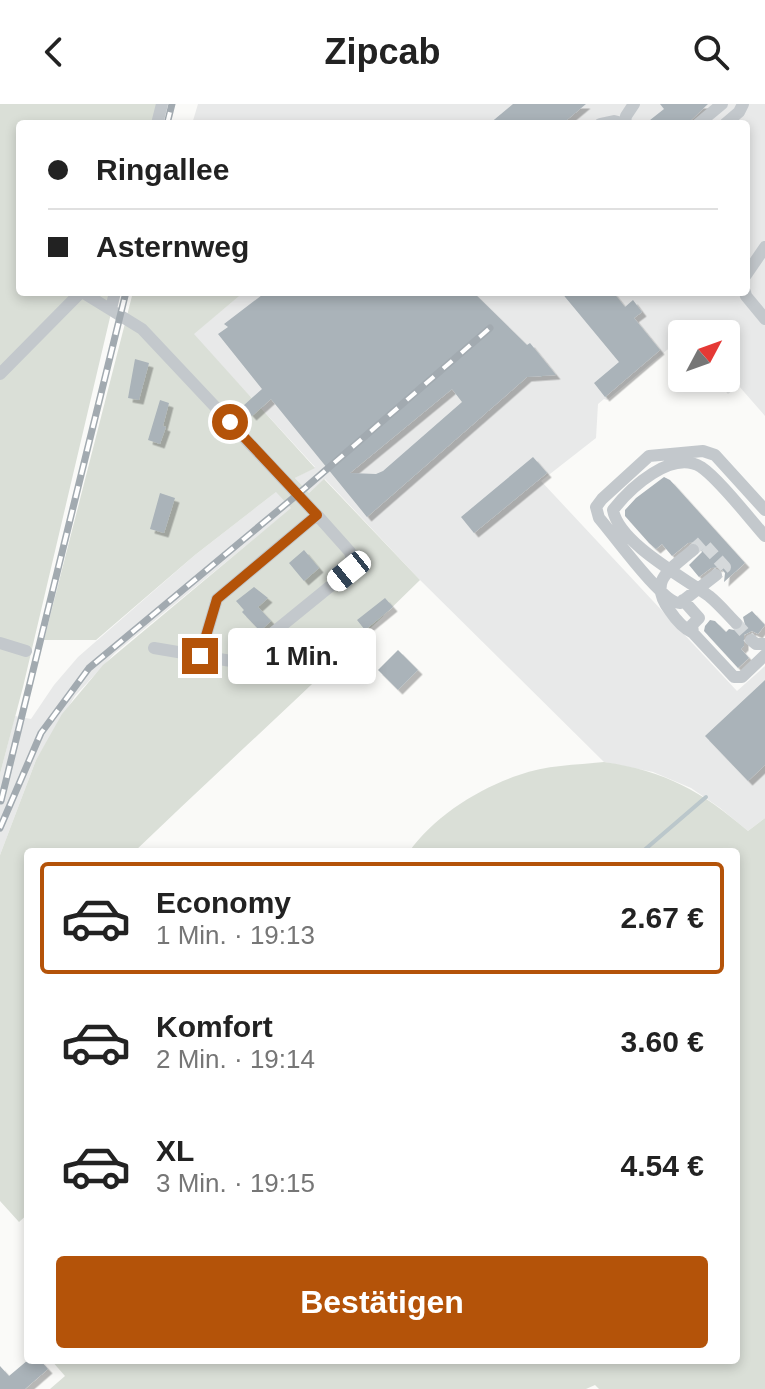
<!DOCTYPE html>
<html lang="de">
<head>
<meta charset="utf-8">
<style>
  body { margin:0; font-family:Helvetica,sans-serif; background:#f6f6f6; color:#222; height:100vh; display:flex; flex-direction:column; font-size:30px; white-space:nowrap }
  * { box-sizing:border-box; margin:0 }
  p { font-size:26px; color:#767676 }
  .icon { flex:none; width:44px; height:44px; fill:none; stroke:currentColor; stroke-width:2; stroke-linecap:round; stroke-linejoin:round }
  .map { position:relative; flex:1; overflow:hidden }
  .drawer { position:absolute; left:24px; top:744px; width:716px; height:516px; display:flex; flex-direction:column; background:#fff; border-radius:8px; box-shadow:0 4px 12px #0003 }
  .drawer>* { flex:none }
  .banner { position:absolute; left:16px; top:16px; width:734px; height:176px; border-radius:8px; box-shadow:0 4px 12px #0003; display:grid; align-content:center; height:176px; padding:0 32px; background:#fff }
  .needle { width:52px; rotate:49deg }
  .buttons { position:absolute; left:668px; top:216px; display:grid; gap:16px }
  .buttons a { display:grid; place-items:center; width:72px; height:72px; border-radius:8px; background:#fff; box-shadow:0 4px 12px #0003; font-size:40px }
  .end { position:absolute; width:36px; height:36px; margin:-18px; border:10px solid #b45309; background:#fff; box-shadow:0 0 0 4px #fff }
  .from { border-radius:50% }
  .bubble { position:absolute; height:56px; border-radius:8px; background:#fff; box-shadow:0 4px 12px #0003; font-size:26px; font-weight:600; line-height:56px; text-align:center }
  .car { position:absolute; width:24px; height:48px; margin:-24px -12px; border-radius:10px; box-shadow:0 0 6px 2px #0007; background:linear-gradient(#fff 24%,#345 0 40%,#fff 0 76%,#345 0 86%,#fff 0) }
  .banner b { display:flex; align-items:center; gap:28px; height:76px; font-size:30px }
  .banner b+b { border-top:2px solid #e0e0e0 }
  .banner i { width:20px; height:20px; background:#222 }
  ul { padding:14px 0 0; list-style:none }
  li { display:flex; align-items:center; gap:24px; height:112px; margin:0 16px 12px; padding:0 16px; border:4px solid transparent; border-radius:8px }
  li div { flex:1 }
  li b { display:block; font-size:30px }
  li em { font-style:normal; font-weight:600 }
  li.on { border-color:#b45309 }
  li>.icon { width:72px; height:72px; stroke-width:1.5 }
  .primary-button { display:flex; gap:16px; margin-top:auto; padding:16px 32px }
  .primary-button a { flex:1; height:92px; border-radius:8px; background:#b45309; color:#fff; font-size:32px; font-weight:600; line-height:92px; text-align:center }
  header { display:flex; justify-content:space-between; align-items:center; height:104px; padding:0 32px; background:#fff; font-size:36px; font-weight:600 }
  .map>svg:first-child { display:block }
  .built { fill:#e8e9e9 }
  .green { fill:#dadfd7 }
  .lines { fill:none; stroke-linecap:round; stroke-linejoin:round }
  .stream { stroke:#bbc7cb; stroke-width:4 }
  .building { fill:#aab3b9; fill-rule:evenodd; filter:url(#shadow) }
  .minor-tunnel { stroke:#d5d9db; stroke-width:12; stroke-dasharray:12 6; stroke-linecap:butt }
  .minor { stroke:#c3c8cc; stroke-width:12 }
  .rail-casing { stroke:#a2aab0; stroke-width:7 }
  .rail { stroke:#fff; stroke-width:4; stroke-dasharray:12; stroke-linecap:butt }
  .route { stroke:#b45309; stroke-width:10 }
</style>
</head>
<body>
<header><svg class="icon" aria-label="back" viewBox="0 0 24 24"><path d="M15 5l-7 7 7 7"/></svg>Zipcab<svg class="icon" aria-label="search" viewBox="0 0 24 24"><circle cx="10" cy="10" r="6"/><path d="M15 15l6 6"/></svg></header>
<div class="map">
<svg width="765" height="1285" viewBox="0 0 765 1285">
  <defs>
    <filter id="shadow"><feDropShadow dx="4.5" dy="4.5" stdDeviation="0" flood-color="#0004"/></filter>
  </defs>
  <rect width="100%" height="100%" fill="#fafaf8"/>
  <path class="built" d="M198,0H765V312L738,281L728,290L714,274H726V230H682V238L679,236L607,296L604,295L598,300L596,334L541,377L737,587L765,562V714L748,727L720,704L691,684L653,668L604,658L420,476L325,375L309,389L295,374L315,363L193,230L244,188H746V20H192Z
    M277,387L292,404L115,549L75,592L36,656L0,751V670L15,612L31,615L54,581L78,553L195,451Z"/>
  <path class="green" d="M0,0H160L155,20H20V188H116L23,583L0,670Z
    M133,188H244L194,230L315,364L295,374L309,389L324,375L420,476C326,569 229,657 134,748H28V1110L19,1118L0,1097V751L36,656L62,610L103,561L291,404L276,388L195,451L96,536H44Z
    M604,658C666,667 701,687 748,727L765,714V1285H599L595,1281L586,1285H50L65,1272L51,1256H736V748H409C433,713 479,684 519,671C545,661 576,661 604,658Z"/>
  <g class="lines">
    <path class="stream" d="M642,748L706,693"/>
  </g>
  <path class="building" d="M513,0H586L562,20H489Z
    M660,0H708L687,20H645L664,5Z
    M266,188H473L527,241L530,239L556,271L527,273L367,413L271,295L252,312L243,302L262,285L218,230L228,223L224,220ZM452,285L462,298L383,367L376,370L350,369Z
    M561,188H613L625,203L633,196L642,208L634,214L660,246L605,293L594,279L619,258Z
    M135,255L149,259L139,296L128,294Z
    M160,296L169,299L163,322L166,323L160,340L148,336Z
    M533,353L547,369L474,429L461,413Z
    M664,373L670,376L745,459L724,478L725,469L720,463L711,464L699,473L689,461L702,448L697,438L688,439L672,452L662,440L656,445L649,439L625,412V406L636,394Z
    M160,389L175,394L164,429L150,425Z
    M304,446L319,464L304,477L289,459Z
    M254,483L268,494L258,503L271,517L260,527L242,508L244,506L236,497Z
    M385,494L393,503L365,526L357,516Z
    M752,507L765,521L758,530L752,527L744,531V542L741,545L749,554L738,564L704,527L705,522L710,516L715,517L726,528L729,525L739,527L745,521L743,513Z
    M398,546L418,566L398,586L378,566Z
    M765,576V661L748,677L705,632Z
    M28,1256H40L48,1265L25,1285H0V1262L9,1272Z"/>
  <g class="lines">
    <path class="minor-tunnel" d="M693,446L702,438L725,463L716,471
      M736,519L751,536"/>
    <path class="minor" d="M625,19L626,12L634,0
      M157,20L162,0
      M600,20L614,17L625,20
      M698,20L722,0
      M725,20L739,8L743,0
      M746,171L765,143
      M82,188L142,225L317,411L350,448L353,458L349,467L237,558L154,544
      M745,188L746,192L765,215
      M111,205L115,188
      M0,270L81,188
      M693,446C670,466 647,476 670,507C676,516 683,524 693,529L734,573H742L765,551
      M716,471L680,499C663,500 613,430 599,414L596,403L602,395L649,352L703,347L715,351L765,406
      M683,496L699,514L692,521L693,529
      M736,519C727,510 719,500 709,492C683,473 619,439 613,406C630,384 672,345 701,363C719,375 749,414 765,432
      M751,536L756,540H765
      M0,539L26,547
      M200,552L217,495L317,411"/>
    <g class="rail-casing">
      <path id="rail" d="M167,20L172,0
        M1,697L126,188
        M0,724L41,629L89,564L304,385L490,224"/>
    </g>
    <use href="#rail" class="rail"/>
  </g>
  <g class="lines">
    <path class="route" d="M200,552L217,495L317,411L230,318"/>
  </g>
</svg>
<div class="buttons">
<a><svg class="needle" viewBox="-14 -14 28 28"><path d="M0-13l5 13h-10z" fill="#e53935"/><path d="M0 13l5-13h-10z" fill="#767676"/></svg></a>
</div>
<i class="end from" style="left:230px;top:318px"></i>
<i class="end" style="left:200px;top:552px"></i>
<div class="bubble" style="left:228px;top:524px;width:148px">1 Min.</div>
<i class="car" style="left:349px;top:467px;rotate:231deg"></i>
<div class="banner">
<b><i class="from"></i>Ringallee</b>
<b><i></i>Asternweg</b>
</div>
<section class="drawer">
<ul>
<li class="on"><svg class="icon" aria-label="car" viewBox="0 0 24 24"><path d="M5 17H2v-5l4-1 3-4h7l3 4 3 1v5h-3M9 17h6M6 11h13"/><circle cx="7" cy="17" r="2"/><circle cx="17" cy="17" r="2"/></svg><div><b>Economy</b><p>1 Min. · 19:13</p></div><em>2.67 €</em></li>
<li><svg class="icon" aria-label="car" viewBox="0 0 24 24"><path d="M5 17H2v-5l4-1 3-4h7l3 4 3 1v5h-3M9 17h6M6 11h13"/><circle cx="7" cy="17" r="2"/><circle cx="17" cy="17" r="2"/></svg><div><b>Komfort</b><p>2 Min. · 19:14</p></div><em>3.60 €</em></li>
<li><svg class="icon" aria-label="car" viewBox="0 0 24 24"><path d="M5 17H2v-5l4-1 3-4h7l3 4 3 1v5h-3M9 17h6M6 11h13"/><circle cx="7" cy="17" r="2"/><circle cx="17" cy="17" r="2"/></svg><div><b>XL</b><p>3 Min. · 19:15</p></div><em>4.54 €</em></li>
</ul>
<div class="primary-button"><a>Bestätigen</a></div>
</section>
</div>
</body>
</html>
